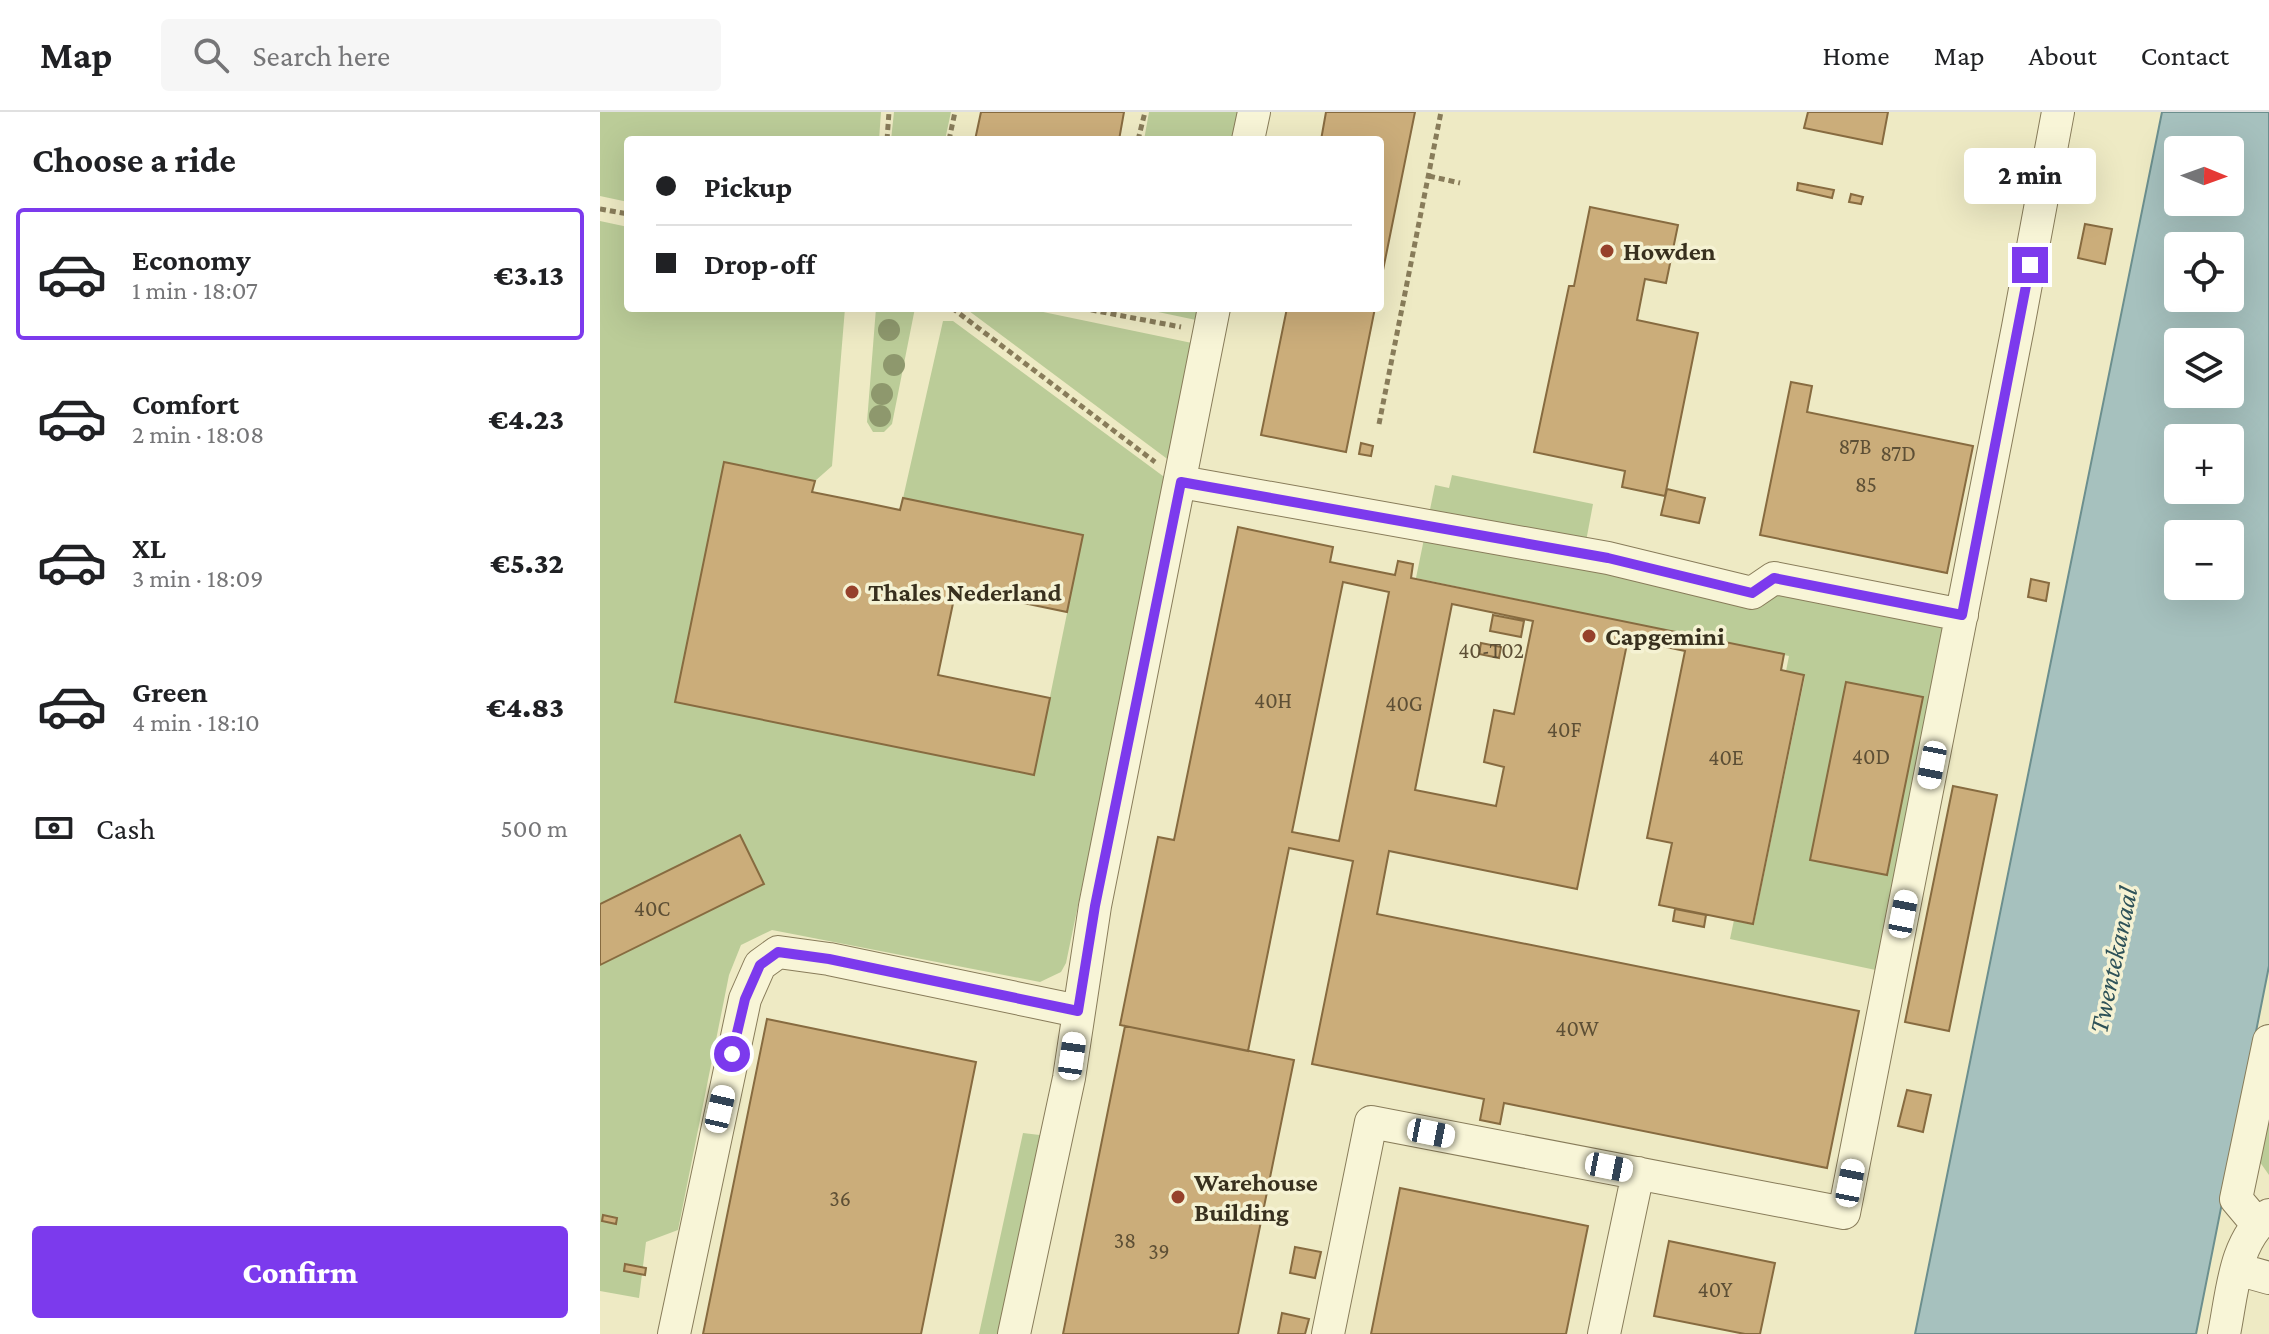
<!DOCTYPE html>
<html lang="en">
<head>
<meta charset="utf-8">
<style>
  body { margin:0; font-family:"Crimson Pro",serif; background:#f6f6f6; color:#202124; height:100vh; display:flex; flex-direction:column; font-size:30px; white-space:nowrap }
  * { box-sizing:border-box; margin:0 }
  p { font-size:26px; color:#757577 }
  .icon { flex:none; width:44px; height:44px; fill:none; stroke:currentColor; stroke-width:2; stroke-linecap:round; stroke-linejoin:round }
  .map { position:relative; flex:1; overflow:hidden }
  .sheet { display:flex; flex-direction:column; background:#fff; width:600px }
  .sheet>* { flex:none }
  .top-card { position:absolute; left:24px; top:24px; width:760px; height:176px; border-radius:8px; box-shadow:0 8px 32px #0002; display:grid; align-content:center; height:176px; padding:0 32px; background:#fff }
  .needle { width:52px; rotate:91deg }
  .fabs { position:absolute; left:1564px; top:24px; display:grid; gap:16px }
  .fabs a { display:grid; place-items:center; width:80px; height:80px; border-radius:8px; background:#fff; box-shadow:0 8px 32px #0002; font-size:40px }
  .end { position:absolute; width:36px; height:36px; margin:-18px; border:10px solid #7c3aed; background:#fff; box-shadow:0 0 0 4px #fff }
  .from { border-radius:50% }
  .bubble { position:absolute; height:56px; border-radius:8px; background:#fff; box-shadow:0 8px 32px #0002; font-size:26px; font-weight:800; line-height:56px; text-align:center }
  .car { position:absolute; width:24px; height:48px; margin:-24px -12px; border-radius:10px; box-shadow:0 0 6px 2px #0007; background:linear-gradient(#fff 24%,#345 0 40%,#fff 0 76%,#345 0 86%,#fff 0) }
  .top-card b { display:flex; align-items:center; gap:28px; height:76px; font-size:30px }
  .top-card b+b { border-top:2px solid #e0e0e0 }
  .top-card i { width:20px; height:20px; background:#202124 }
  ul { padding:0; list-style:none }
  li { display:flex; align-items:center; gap:24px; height:132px; margin:0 16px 12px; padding:0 16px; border:4px solid transparent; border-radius:8px }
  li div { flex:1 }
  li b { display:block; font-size:30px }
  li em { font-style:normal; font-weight:800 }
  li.on { border-color:#7c3aed }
  li>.icon { width:72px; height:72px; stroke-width:1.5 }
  h2 { padding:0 32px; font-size:36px; line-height:96px }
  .pay { display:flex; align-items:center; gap:20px; height:88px; padding:0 32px; font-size:30px }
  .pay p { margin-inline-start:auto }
  .button { display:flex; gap:16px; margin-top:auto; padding:16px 32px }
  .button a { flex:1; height:92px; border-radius:8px; background:#7c3aed; color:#fff; font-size:32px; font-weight:800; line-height:92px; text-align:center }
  header { display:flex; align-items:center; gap:48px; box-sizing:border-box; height:112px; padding:0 40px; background:#fff; border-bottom:2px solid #e0e0e0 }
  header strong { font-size:38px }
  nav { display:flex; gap:44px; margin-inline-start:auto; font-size:28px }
  .search { width:560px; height:72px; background:#f6f6f6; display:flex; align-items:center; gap:20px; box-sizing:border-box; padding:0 28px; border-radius:8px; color:#757577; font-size:30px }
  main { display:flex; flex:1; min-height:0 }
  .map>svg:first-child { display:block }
  .green { fill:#bbcc98 }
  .water { fill:#a6c1be; stroke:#6c8f8e; stroke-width:2; fill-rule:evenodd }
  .building { fill:#cbad7a; stroke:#876b40; stroke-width:2; fill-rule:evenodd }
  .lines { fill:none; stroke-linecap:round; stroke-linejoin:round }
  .minor-casing { stroke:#887c5a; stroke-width:34 }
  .path { stroke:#887c5a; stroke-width:5; stroke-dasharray:6 4; stroke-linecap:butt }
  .minor { stroke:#f8f5d7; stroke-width:32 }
  .tree { fill:#8e986d }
  .route { stroke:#7c3aed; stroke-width:10 }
  .poi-dot { fill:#96412b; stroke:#f5f2d3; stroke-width:3 }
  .labels { text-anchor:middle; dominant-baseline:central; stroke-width:7; stroke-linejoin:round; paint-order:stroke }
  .number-label { font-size:22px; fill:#5d4f35 }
  .poi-label { font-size:26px; font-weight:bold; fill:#38301e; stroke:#f5f2d3; text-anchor:start }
  .water-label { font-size:28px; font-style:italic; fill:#2e5258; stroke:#f5f2d3 }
</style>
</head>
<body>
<header>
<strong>Map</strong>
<div class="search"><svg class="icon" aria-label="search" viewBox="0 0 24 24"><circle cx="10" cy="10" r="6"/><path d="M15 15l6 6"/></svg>Search here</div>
<nav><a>Home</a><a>Map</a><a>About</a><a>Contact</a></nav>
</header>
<main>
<section class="sheet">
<h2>Choose a ride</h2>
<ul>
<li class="on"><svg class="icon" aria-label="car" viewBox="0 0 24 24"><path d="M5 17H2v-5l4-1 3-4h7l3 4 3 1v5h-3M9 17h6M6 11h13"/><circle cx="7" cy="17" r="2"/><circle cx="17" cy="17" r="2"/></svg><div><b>Economy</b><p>1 min · 18:07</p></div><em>€3.13</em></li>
<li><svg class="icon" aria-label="car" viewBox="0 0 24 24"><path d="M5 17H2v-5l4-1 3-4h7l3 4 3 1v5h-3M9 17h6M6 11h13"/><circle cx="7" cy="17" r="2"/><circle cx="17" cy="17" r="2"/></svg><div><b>Comfort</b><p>2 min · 18:08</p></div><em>€4.23</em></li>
<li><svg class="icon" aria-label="car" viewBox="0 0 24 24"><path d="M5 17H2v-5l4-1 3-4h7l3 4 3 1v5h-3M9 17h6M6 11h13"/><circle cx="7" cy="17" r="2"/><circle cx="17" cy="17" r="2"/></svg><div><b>XL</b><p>3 min · 18:09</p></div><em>€5.32</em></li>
<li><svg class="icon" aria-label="car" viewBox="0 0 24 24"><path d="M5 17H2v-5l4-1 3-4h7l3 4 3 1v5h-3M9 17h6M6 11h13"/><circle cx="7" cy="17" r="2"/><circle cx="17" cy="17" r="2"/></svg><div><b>Green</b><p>4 min · 18:10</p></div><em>€4.83</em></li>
</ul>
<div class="pay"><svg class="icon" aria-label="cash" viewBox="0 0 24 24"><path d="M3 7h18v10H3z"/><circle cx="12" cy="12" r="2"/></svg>Cash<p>500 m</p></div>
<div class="button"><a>Confirm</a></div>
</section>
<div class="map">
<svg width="1669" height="1222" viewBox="0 0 1669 1222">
  <rect width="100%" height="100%" fill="#eeeac4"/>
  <path class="green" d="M0,0H281L279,28H28V90L0,84Z
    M294,0H351L345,28H291Z
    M549,0H639L633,28H544Z
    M0,109L28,115V196H245L232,354L215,369L124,350L75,590L434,663L483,423L303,386L343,209H353L567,367L466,851L461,860L440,870L172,818L141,833L129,863L78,1118L46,1130L39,1186L0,1179Z
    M276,196H315L292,312L284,320H273L267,310Z
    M365,196H424L592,231L570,349Z
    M539,196H599L596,208Z
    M852,363L993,392L981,456L1162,495L1170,477L1348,514L1285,860L1130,827L1134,808L1154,811L1205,564L1186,559L1189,544L816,466L835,373L849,376Z
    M1669,943V1063L1650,1036Z
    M423,1021L448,1024L406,1222H379Z"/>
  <path class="water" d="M1562,0H1669V854L1596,1222H1315ZM1578,38H1630V90H1578ZM1578,134H1630V186H1578ZM1578,230H1630V282H1578ZM1578,326H1630V378H1578ZM1578,422H1630V474H1578Z"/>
  <path class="building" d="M381,0H524L519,28H375Z
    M726,0H815L780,173V28H721Z
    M1208,0H1288L1282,32L1204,16Z
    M1198,71L1234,78L1232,86L1197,78Z
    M1251,82L1263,85L1261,92L1249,90Z
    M990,95L1078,113L1066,171L1045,167L1037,208L1098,221L1065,384L1022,375L1025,359L934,340L969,174H974Z
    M1485,112L1512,117L1505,152L1478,146Z
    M687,196H775L746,340L661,323Z
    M1191,270L1212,274L1207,300L1373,334L1347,461L1160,423Z
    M761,331L773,334L771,344L759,342Z
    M124,350L215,369L212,380L262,390L300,398L303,386L483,423L467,500L356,477L338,563L450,586L434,663L75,590Z
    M1067,377L1105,386L1099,411L1061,403Z
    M638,415L733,435L730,450L795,463L798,449L813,452L811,466L1184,542L1181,558L1204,563L1153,812L1059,793L1072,731L1047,726L1085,539L1028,527L977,777L789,739L777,802L1259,899L1227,1056L904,991L900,1012L880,1008L884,987L712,952L753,749L689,736L648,939L520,913L558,725L574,728ZM743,470L789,480L739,729L692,720ZM852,492L933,509L914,602L894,598L884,650L904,655L896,694L815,678Z
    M1431,467L1449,471L1446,489L1428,485Z
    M893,503L924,509L921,525L890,519Z
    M881,531L901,535L899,546L879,542Z
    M1246,570L1323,585L1287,763L1210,748Z
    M1353,674L1397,683L1349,919L1305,910Z
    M140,723L164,772L0,853V792Z
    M1075,797L1106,803L1104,815L1073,809Z
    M167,907L376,950L321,1222H103Z
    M525,914L694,948L638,1222H463Z
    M1307,978L1331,983L1323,1020L1298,1014Z
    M800,1076L988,1114L966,1222H771Z
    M3,1103L17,1106L16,1112L2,1109Z
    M1069,1129L1175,1151L1160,1222H1145L1054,1204Z
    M695,1135L721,1140L715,1166L690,1161Z
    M25,1152L46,1156L45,1163L24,1159Z
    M682,1201L709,1207L705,1222H678Z"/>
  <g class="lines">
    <g class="minor-casing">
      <path id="minor" d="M648,28L654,0
        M581,370L1008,446L1152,481L1174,466L1362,503
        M1657,1112L1636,1087L1669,929
        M1637,1157L1669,1166
        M74,1222L145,887L160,853L178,840L229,847L478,899
        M414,1222L469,966L495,794L614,196
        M728,1222L771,1010L1244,1101L1418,215L1458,0
        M1004,1222L1038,1061
        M1624,1222C1632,1183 1634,1128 1669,1103"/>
    </g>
    <path class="path" d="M287,28L289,0
      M349,28L355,0
      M538,28L545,0
      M829,64L860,71
      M0,97L28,102
      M352,196L555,350
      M481,196L581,215
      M779,312L841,0"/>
    <use href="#minor" class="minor"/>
  </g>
  <g class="tree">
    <circle cx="289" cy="218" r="11"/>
    <circle cx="294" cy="253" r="11"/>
    <circle cx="282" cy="282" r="11"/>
    <circle cx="280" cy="304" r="11"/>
  </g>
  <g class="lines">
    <path class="route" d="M132,942L145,887L160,853L178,840L229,847L478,899L495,794L581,370L1008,446L1152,481L1174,466L1362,503L1430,153"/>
  </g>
  <g class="poi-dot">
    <circle cx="1007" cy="139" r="8"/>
    <circle cx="252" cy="480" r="8"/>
    <circle cx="989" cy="524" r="8"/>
    <circle cx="578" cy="1085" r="8"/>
  </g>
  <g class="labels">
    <g class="number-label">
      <text x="1255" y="334">87B</text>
      <text x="1298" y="341">87D</text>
      <text x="1266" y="372">85</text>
      <text x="891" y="538">40-T02</text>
      <text x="673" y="588">40H</text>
      <text x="804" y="591">40G</text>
      <text x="964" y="617">40F</text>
      <text x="1271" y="644">40D</text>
      <text x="1126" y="645">40E</text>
      <text x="52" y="796">40C</text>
      <text x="977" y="916">40W</text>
      <text x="240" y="1086">36</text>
      <text x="525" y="1128">38</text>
      <text x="559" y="1139">39</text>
      <text x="1115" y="1177">40Y</text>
    </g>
    <g class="poi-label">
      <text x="1023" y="139">Howden</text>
      <text x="268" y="480">Thales Nederland</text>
      <text x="1005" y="524">Capgemini</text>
      <text x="594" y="1070">Warehouse<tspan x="594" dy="30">Building</tspan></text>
    </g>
    <g class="water-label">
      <text transform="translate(1513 848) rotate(-78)">Twentekanaal</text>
    </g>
  </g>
</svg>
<div class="fabs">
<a><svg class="needle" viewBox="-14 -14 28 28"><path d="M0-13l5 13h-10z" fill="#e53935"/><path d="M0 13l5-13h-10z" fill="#757577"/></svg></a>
<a><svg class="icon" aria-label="locate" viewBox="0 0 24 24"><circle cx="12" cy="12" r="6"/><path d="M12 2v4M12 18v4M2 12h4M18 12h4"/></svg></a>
<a><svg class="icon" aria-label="layers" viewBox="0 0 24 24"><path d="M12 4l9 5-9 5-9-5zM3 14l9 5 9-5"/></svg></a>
<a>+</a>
<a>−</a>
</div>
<i class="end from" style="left:132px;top:942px"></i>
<i class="end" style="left:1430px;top:153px"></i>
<div class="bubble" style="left:1364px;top:36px;width:132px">2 min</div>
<i class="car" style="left:1332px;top:653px;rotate:191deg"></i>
<i class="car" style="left:1303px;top:802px;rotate:11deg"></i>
<i class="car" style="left:472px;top:944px;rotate:8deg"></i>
<i class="car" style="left:120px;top:997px;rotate:13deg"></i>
<i class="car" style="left:831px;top:1021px;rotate:101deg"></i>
<i class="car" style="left:1009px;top:1055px;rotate:101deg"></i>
<i class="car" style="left:1250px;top:1071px;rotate:11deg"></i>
<div class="top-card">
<b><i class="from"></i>Pickup</b>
<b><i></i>Drop-off</b>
</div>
</div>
</main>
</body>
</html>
